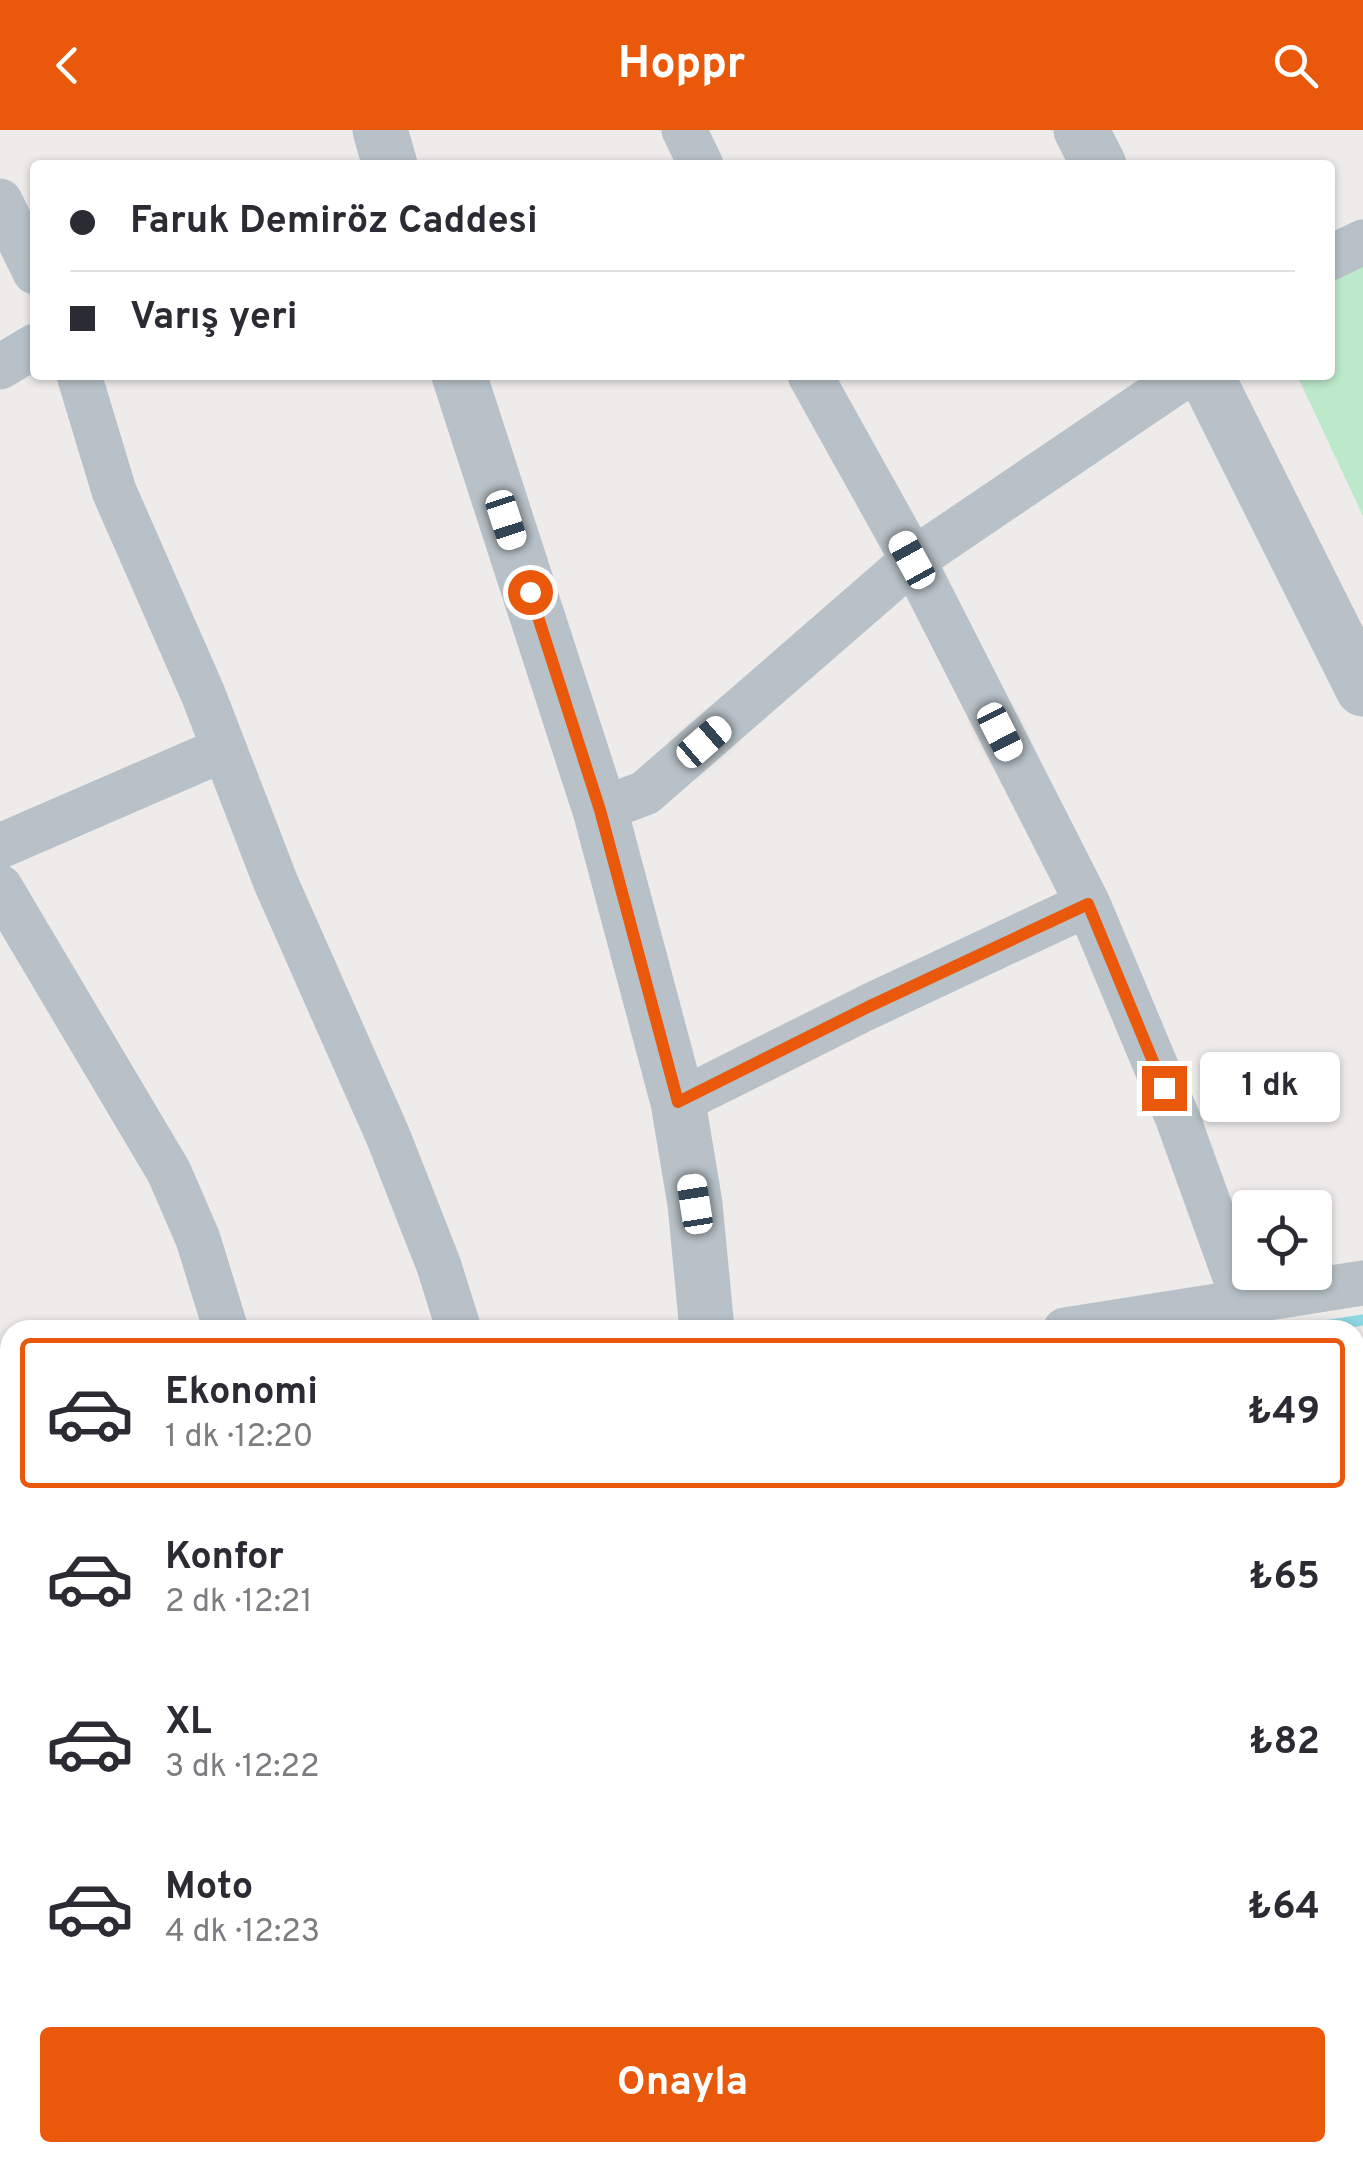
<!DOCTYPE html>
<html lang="tr">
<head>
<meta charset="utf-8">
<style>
  body { margin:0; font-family:Overpass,sans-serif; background:#f2f2f3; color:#2b2b33; height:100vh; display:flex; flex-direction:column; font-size:38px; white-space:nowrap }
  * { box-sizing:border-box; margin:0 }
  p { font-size:32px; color:#7c7c81 }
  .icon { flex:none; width:55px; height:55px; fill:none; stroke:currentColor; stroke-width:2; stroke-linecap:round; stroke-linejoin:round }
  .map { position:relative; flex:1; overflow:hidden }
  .drawer { position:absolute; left:0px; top:1190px; width:1365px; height:842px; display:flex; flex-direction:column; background:#fff; border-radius:30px 30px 0 0; box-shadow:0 2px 8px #0004 }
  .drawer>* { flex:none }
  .hud { position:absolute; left:30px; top:30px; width:1305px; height:220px; border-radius:10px; box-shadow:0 2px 8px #0004; display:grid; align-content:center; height:220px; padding:0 40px; background:#fff }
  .buttons { position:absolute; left:1232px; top:1060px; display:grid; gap:20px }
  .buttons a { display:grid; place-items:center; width:100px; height:100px; border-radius:10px; background:#fff; box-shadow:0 2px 8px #0004; font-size:50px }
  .end { position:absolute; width:45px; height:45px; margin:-22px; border:12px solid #ea580c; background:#fff; box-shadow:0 0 0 5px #fff }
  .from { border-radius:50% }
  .bubble { position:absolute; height:70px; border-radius:10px; background:#fff; box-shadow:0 2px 8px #0004; font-size:32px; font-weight:700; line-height:70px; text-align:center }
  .car { position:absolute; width:30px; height:60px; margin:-30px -15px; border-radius:12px; box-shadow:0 0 8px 2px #0007; background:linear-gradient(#fff 24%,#345 0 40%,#fff 0 76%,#345 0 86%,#fff 0) }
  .hud b { display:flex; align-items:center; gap:35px; height:95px; font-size:38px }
  .hud b+b { border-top:2px solid #e1e1e2 }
  .hud i { width:25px; height:25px; background:#2b2b33 }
  ul { padding:18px 0 0; list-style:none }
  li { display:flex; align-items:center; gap:30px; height:150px; margin:0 20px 15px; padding:0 20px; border:5px solid transparent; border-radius:10px }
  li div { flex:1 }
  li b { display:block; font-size:38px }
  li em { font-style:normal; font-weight:700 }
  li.selected { border-color:#ea580c }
  li>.icon { width:90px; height:90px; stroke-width:1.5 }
  .action { display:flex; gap:20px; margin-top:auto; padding:20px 40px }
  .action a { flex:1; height:115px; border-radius:10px; background:#ea580c; color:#fff; font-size:40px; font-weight:700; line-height:115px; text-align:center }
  header { display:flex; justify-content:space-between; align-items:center; height:130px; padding:0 40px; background:#ea580c; color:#fff; font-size:45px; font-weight:700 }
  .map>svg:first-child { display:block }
  .green { fill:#bce9ca }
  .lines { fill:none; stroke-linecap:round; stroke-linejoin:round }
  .stream { stroke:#8dd7e2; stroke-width:11 }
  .minor { stroke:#b7c1c7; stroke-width:45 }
  .tertiary { stroke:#b7c1c7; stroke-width:55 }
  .route { stroke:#ea580c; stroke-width:12 }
</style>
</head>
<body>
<header><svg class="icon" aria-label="back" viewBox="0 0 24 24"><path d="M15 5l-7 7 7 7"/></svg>Hoppr<svg class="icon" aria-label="search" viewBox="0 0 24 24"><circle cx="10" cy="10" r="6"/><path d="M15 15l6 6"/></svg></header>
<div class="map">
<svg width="1363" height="2031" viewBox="0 0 1363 2031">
  <rect width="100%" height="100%" fill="#eeebeb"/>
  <path class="green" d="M1363,133V386L1297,245H1330V146Z"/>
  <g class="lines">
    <path class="stream" d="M1300,1200L1363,1190
      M0,1419L10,1418"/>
    <path class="minor" d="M684,0L701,35
      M0,71L35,142
      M1330,128L1363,112
      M0,237L35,216
      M79,245L114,361L203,564L276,753L388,1006L439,1136L459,1200
      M810,245L913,430L1088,774L1178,989L1244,1172
      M600,680L645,663L913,430L1186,245
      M0,716L224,619
      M0,757L169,1042L198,1109L226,1200
      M678,972L868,877L1088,774
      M1065,1200L1363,1153
      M1355,1237L1363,1235
      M0,1375L10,1373
      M0,1460L10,1459
      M0,1571L10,1590
      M0,1762L10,1758
      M346,2022L349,2031
      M1108,2022L1110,2031"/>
    <path class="tertiary" d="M380,0L390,35
      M1081,0L1099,35
      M459,245L600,680L678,972L695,1074L707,1200
      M1206,245L1363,559
      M785,2022L786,2031"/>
  </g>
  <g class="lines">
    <path class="route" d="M530,462L600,680L678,972L868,877L1088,774L1164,958"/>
  </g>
</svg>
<div class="buttons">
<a><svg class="icon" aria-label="locate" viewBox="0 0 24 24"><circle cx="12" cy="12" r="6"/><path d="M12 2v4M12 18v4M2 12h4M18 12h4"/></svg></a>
</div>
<i class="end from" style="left:530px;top:462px"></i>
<i class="end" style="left:1164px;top:958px"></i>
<div class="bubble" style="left:1200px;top:922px;width:140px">1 dk</div>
<i class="car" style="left:506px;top:390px;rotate:162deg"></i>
<i class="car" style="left:912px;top:430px;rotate:331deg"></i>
<i class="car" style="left:1000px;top:602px;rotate:153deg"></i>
<i class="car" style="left:704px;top:612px;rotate:49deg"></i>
<i class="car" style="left:695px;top:1074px;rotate:351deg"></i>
<div class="hud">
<b><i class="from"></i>Faruk Demiröz Caddesi</b>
<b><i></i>Varış yeri</b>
</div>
<section class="drawer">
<ul>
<li class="selected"><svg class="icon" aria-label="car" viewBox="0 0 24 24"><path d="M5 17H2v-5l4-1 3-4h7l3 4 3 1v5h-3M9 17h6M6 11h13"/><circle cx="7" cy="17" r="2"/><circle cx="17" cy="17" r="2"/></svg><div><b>Ekonomi</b><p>1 dk · 12:20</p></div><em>₺49</em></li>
<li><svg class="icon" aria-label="car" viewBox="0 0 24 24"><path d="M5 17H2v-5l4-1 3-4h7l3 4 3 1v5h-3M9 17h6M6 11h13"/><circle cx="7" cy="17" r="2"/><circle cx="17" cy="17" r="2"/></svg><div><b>Konfor</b><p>2 dk · 12:21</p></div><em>₺65</em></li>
<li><svg class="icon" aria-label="car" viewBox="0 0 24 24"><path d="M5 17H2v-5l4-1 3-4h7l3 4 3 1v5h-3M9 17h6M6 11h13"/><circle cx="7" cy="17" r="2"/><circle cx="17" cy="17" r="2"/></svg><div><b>XL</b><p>3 dk · 12:22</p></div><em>₺82</em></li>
<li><svg class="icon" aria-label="car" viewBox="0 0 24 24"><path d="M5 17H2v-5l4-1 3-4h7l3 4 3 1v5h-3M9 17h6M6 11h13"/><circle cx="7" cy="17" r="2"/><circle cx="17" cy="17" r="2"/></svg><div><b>Moto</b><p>4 dk · 12:23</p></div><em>₺64</em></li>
</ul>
<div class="action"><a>Onayla</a></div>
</section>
</div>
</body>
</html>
